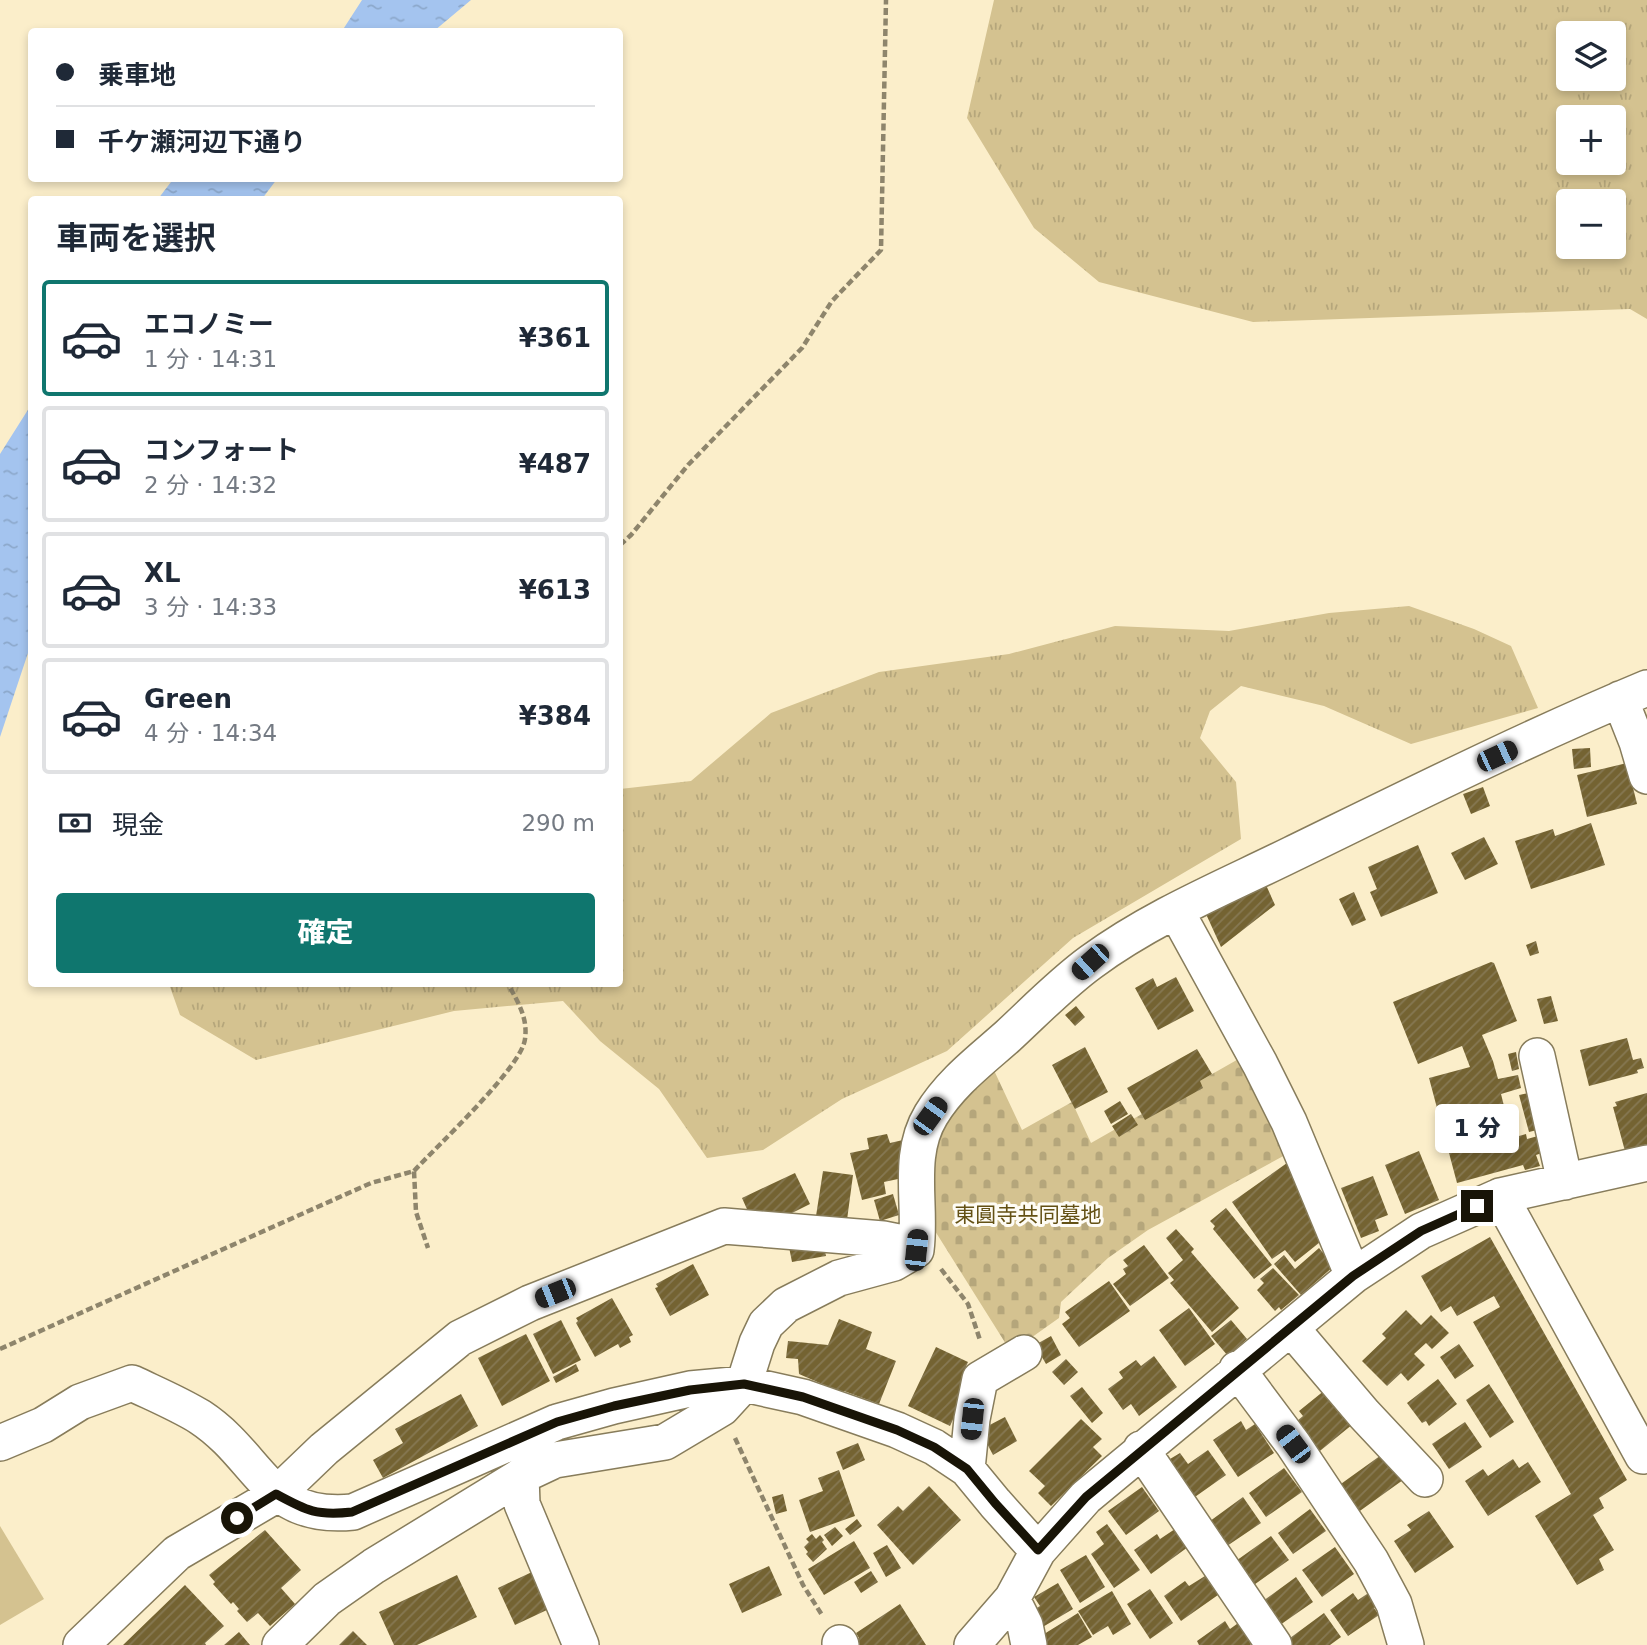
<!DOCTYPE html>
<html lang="ja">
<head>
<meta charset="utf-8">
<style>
  body { margin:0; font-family:"DejaVu Sans","Noto Sans JP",sans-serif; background:#f2f2f3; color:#1f2937; height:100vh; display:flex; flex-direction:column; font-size:26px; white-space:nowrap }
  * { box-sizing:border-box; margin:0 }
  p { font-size:23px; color:#747a83 }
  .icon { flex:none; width:38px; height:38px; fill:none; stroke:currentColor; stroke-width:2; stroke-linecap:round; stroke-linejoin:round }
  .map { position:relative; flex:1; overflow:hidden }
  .side { position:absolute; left:28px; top:196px; width:595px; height:791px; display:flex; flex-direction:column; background:#fff; border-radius:7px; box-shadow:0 4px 10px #0003 }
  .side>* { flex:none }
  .top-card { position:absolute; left:28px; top:28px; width:595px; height:154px; border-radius:7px; box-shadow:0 4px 10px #0003; display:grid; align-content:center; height:154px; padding:0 28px; background:#fff }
  .fabs { position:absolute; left:1556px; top:21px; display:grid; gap:14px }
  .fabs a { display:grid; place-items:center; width:70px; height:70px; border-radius:7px; background:#fff; box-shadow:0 4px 10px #0003; font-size:35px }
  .end { position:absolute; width:32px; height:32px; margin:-16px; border:9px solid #181407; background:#fff; box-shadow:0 0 0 4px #fff }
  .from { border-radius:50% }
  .bubble { position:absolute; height:49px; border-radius:7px; background:#fff; box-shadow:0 4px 10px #0003; font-size:23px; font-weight:800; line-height:49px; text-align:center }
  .car { position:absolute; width:21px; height:42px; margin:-21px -10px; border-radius:9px; box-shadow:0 0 5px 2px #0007; background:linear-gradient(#222 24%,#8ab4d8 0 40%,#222 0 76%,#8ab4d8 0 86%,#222 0) }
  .top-card b { display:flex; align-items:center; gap:24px; height:66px; font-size:26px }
  .top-card b+b { border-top:2px solid #e0e1e3 }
  .top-card i { width:18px; height:18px; background:#1f2937 }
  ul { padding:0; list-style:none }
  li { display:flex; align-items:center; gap:21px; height:116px; margin:0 14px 10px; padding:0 14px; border:4px solid #e0e1e3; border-radius:7px }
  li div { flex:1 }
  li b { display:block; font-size:26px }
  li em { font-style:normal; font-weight:800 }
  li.active { border-color:#0f766e }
  li>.icon { width:63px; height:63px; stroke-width:1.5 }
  h2 { padding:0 28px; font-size:32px; line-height:84px }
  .pay { display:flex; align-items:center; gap:18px; height:77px; padding:0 28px; font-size:26px }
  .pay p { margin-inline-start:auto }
  .action { display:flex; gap:14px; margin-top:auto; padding:14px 28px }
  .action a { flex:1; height:80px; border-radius:7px; background:#0f766e; color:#fff; font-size:28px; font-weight:800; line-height:80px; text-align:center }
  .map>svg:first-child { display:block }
  .grass { fill:url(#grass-tufts); fill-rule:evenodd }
  .cemetery { fill:url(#cemetery-stones) }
  .green { fill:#d4c290 }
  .water { fill:url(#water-ripples) }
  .building { fill:url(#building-hatch) }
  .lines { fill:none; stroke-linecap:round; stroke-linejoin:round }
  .minor-casing { stroke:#877c5b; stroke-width:38 }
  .path { stroke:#8e856c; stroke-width:4.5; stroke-dasharray:7 3.5; stroke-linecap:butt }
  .minor { stroke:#fff; stroke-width:35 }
  .route { stroke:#181407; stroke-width:9 }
  .labels { text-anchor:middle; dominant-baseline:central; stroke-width:6; stroke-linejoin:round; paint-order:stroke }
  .park-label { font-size:21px; fill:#645115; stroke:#fefcf5 }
</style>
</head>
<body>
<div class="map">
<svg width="1647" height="1645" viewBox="0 0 1647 1645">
  <defs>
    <pattern id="grass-tufts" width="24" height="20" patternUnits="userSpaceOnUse" patternTransform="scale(1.75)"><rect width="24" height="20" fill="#d4c290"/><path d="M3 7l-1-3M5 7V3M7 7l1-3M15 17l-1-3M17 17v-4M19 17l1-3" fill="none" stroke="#b5a67b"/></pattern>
    <pattern id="cemetery-stones" width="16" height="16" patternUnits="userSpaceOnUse" patternTransform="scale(1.75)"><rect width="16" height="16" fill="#d4c290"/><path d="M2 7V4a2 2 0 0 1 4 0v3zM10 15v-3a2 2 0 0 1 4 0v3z" fill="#b5a67b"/></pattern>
    <pattern id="water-ripples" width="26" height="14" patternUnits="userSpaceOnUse" patternTransform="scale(1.75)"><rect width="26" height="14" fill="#a4c4ef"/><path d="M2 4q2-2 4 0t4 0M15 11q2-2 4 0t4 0" fill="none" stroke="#8ca8cb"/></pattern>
    <pattern id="building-hatch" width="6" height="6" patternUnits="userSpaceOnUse" patternTransform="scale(1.75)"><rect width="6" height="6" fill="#746332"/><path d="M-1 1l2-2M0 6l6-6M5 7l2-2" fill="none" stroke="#867853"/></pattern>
  </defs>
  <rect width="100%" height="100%" fill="#fbeeca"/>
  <path class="grass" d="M994,0H1647V319L1630,309L1253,322L1099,282L1034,228L967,118ZM1568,33H1614V79H1568ZM1568,117H1614V163H1568ZM1568,201H1614V247H1568Z
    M1409,606L1474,629L1511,646L1538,708L1411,744L1324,706L1241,686L1210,711L1200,738L1236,782L1241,839L1073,938L947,1051L842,1099L763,1150L707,1158L659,1089L600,1041L563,1001L454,1011L256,1060L180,1015L169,984H620V789L691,781L771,713L879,672L1009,654L1115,626L1229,631L1329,613Z"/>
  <path class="cemetery" d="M1242,1057L1287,1154L1148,1230L1108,1258L1061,1302L1059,1318L1011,1352L930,1223L928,1201L939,1117L991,1064L1022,1130L1072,1102L1091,1143Z"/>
  <path class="green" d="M0,1526L44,1599L0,1625Z"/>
  <path class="water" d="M362,0H471L434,31H342Z
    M174,178H277V179L262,199H158Z
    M31,405V644L0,737V454Z"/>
  <path class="building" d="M1590,748L1591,767L1574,769L1572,749Z
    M1627,763L1637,804L1587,817L1577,775Z
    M1483,787L1490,806L1471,814L1463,794Z
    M1591,823L1605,865L1531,889L1515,841L1553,829L1555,836Z
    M1484,837L1498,864L1465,880L1451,853Z
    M1418,845L1438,893L1381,917L1370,892L1377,889L1368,867Z
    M1266,885L1275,905L1221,947L1206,914Z
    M1354,892L1366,920L1352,926L1339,899Z
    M1536,941L1539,953L1530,956L1526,945Z
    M1491,962L1494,963L1517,1021L1482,1035L1493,1061L1498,1079L1518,1075L1521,1088L1501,1094L1512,1138L1526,1134L1527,1139L1538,1136L1542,1153L1536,1155L1540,1166L1525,1170L1523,1165L1457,1183L1429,1078L1470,1067L1462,1046L1418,1064L1393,1002Z
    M1176,977L1194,1011L1158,1030L1135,988L1153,978L1157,987Z
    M1551,996L1558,1021L1544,1024L1537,999Z
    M1076,1006L1085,1017L1075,1026L1065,1015Z
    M1627,1038L1633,1060L1641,1058L1644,1068L1637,1070L1638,1073L1589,1086L1580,1050Z
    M1085,1047L1108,1092L1075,1109L1052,1065Z
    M1197,1049L1212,1074L1200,1081L1203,1088L1145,1120L1127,1088Z
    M1516,1052L1519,1069L1512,1071L1508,1054Z
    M1528,1093L1537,1130L1529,1132L1519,1095Z
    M1647,1093V1144L1625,1151L1613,1107L1617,1106L1615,1102Z
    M1120,1101L1128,1114L1111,1124L1104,1111Z
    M1131,1114L1138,1125L1119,1137L1112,1126Z
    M887,1134L890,1143L903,1140L898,1179L884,1182L886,1194L862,1200L850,1153L869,1149L867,1138Z
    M1419,1151L1439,1200L1405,1214L1385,1165Z
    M1287,1163L1324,1239L1295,1262L1285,1250L1272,1259L1232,1202Z
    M823,1171L853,1175L847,1220L816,1216Z
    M795,1173L810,1204L780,1219L750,1216L742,1198Z
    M1373,1176L1388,1215L1375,1220L1379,1231L1361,1238L1341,1188Z
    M893,1194L899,1215L880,1221L874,1200Z
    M1226,1208L1272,1265L1254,1279L1213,1229L1215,1226L1210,1221Z
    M1176,1229L1194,1249L1191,1252L1239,1308L1212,1332L1170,1283L1174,1280L1168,1273L1183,1260L1166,1238Z
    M1490,1237L1627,1480L1599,1498L1604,1508L1593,1515L1614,1550L1599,1559L1604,1570L1577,1585L1535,1516L1571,1494L1473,1322L1500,1307L1494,1296L1457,1316L1451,1306L1441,1312L1421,1276Z
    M823,1241L826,1256L792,1262L789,1247Z
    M1144,1245L1169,1278L1130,1306L1113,1284L1126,1274L1123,1269L1128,1266L1123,1260Z
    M1319,1248L1334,1266L1301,1295L1274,1264L1284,1255L1295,1269Z
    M693,1264L709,1295L670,1316L655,1288L658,1287L656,1284Z
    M1273,1268L1299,1295L1281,1310L1279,1307L1275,1311L1257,1290L1264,1283L1260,1279Z
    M1109,1281L1130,1311L1079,1347L1062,1324L1070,1318L1065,1312Z
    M612,1298L633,1335L629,1337L631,1342L620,1348L618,1344L595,1357L576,1323L578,1321L576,1318Z
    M1189,1308L1215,1344L1185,1366L1159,1330Z
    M1406,1310L1421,1325L1431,1315L1449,1333L1432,1349L1426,1343L1414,1354L1425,1365L1408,1381L1401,1373L1387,1386L1362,1361L1386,1338L1382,1334Z
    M839,1319L872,1332L866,1349L896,1361L879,1404L844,1391L843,1393L799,1374L798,1359L786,1358L788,1341L828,1345Z
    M561,1320L581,1360L553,1374L533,1334Z
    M1231,1320L1247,1339L1228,1356L1211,1336Z
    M526,1334L550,1381L502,1406L478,1358Z
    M1051,1336L1061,1355L1046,1364L1035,1345Z
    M1459,1344L1474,1366L1455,1379L1440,1357Z
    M936,1347L968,1362L961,1378L970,1383L950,1426L908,1406Z
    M1154,1356L1177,1387L1139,1416L1131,1404L1123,1410L1108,1389L1123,1378L1119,1372L1136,1360L1141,1366Z
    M1066,1359L1078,1372L1064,1385L1052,1372Z
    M576,1364L579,1371L556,1383L553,1377Z
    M1438,1379L1457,1404L1429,1426L1426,1421L1422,1423L1407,1403Z
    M1489,1384L1514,1422L1490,1438L1466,1400Z
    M1082,1387L1103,1413L1092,1423L1070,1396Z
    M1325,1390L1353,1424L1315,1455L1291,1426L1303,1416L1299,1411Z
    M461,1394L478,1426L383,1478L373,1460L403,1443L395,1429Z
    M1005,1417L1017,1441L993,1455L980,1430Z
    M1081,1419L1102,1439L1093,1447L1102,1456L1051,1506L1038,1493L1045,1486L1029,1471Z
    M1241,1421L1246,1430L1255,1424L1274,1453L1238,1477L1213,1440Z
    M1465,1422L1482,1447L1449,1469L1432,1444Z
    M858,1443L865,1460L843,1470L836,1452Z
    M1208,1450L1226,1475L1192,1499L1165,1462L1180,1453L1188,1464Z
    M1384,1453L1403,1480L1357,1513L1338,1486Z
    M1513,1459L1519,1468L1528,1462L1541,1482L1488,1516L1465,1481L1483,1469L1488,1476Z
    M1284,1468L1302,1492L1266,1517L1249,1493Z
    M839,1470L855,1516L810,1532L799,1500L823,1491L818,1478Z
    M929,1486L961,1520L913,1565L877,1525L898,1506L903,1511Z
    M1142,1487L1159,1511L1126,1535L1108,1511Z
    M783,1494L787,1511L776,1514L772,1497Z
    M1243,1497L1261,1523L1224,1548L1206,1524Z
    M1310,1509L1326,1531L1293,1554L1278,1533Z
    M1429,1511L1454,1547L1415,1573L1394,1541L1411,1530L1407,1525Z
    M857,1519L862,1526L850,1535L845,1529Z
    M1107,1524L1140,1570L1114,1588L1091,1554L1104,1544L1096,1532Z
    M835,1527L843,1536L832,1546L824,1535Z
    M1175,1529L1188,1547L1151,1574L1134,1550L1157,1534L1160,1539Z
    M265,1530L301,1570L281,1588L295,1604L270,1626L258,1613L247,1622L237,1611L239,1609L233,1602L231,1604L213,1584L215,1582L209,1575Z
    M812,1534L816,1539L820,1535L824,1540L822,1542L827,1549L813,1562L806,1554L808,1552L804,1547L809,1542L806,1539Z
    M1271,1536L1289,1560L1251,1587L1233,1563Z
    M854,1541L870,1568L824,1595L808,1569Z
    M887,1545L901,1568L886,1577L873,1553Z
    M1335,1547L1354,1574L1322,1597L1302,1570Z
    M1086,1555L1105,1587L1080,1603L1060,1570Z
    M769,1566L782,1595L742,1613L729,1584Z
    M871,1571L878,1582L861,1593L854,1582Z
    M532,1572L549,1609L515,1625L498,1588Z
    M457,1575L477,1617L417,1645H394L379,1612Z
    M1205,1576L1218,1595L1181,1621L1164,1596L1185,1581L1189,1586Z
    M1296,1577L1313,1602L1280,1625L1263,1601Z
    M1058,1583L1073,1609L1041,1628L1032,1611L1040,1606L1034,1597Z
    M185,1585L224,1626L205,1643L206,1645H123Z
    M1150,1589L1173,1623L1150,1639L1127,1604Z
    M1112,1591L1131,1624L1113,1635L1108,1626L1093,1635L1078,1611Z
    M1370,1592L1379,1605L1374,1608L1379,1615L1348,1636L1330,1610L1353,1593L1358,1600Z
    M900,1604L926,1645H849L859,1638L856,1633Z
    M1078,1613L1092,1637L1078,1645H1040L1036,1639Z
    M1324,1613L1341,1637L1330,1645H1289L1286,1641Z
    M1225,1621L1230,1629L1241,1621L1256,1641L1250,1645H1199L1197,1641Z
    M353,1631L367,1645H339Z
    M239,1632L250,1645H224Z"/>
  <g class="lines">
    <g class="minor-casing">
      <path id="minor" d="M1620,699L1637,742L1647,776
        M1176,911L1260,1064L1289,1122L1353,1276
        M1537,1056L1565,1182
        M1500,1196L1643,1456
        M916,1250C922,1205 906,1156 931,1115C950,1083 981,1060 1008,1036C1035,1011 1062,983 1091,962C1152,917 1225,887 1292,854C1409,797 1527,738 1647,688
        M1291,1328L1364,1414L1425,1479
        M1237,1369L1293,1444L1371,1561L1394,1604L1406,1645
        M0,1443L43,1425L80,1402L132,1383C155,1394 179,1404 200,1417C261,1457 266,1521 353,1512L557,1422L614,1406L690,1389L744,1384L803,1397L897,1430L934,1447L967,1469L995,1503L1038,1551
        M1141,1449L1274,1645
        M967,1469L972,1419L980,1379L1024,1353
        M521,1476L522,1504L581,1645
        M1012,1599L1025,1625L1029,1645
        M840,1643L841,1645
        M81,1645L177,1553L276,1495L324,1449L460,1338L530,1303L724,1226L883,1239L898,1242L916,1250
        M280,1645L327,1599L374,1566L521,1476L555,1460L665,1442L722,1408L744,1384L757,1343L766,1324L786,1305L839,1278L894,1263L916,1250
        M972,1645L1012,1599L1038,1551L1086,1497L1353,1276L1421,1231L1500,1196L1647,1163"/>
    </g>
    <path class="path" d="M620,545L631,535L688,465L802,348L832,301L881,250L886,0
      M414,1171C437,1146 522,1067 525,1039C528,1018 518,1002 508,984
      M941,1269L968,1304L980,1340
      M0,1349L371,1183L414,1171L416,1212L428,1248
      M735,1438L803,1585L822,1615"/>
    <use href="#minor" class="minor"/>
  </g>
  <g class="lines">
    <path class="route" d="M237,1518L276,1494C307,1511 317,1516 352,1512L557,1422L614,1406L690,1390L744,1384L803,1397L897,1430L934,1447L967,1469L995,1503L1038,1550L1086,1497L1353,1276L1421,1231L1477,1206"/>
  </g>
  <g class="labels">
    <g class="park-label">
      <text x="1028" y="1215">東圓寺共同墓地</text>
    </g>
  </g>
</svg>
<div class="fabs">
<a><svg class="icon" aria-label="layers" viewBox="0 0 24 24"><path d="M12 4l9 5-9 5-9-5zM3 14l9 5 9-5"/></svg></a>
<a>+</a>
<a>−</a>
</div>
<i class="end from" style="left:237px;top:1518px"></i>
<i class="end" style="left:1477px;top:1206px"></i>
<div class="bubble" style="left:1435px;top:1104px;width:84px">1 分</div>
<i class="car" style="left:1497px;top:756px;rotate:65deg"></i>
<i class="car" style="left:1090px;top:962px;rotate:228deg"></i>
<i class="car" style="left:930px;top:1116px;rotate:36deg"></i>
<i class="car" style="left:916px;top:1250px;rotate:6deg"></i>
<i class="car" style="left:555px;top:1293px;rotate:248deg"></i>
<i class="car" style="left:972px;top:1419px;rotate:186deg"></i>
<i class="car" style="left:1293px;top:1444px;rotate:323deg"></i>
<div class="top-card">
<b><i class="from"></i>乗車地</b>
<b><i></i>千ケ瀬河辺下通り</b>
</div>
<section class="side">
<h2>車両を選択</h2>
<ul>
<li class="active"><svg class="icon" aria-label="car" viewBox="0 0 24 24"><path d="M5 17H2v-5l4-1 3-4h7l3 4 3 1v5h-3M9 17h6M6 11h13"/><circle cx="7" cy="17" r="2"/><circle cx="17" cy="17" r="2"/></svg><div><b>エコノミー</b><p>1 分 · 14:31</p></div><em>¥361</em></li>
<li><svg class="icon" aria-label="car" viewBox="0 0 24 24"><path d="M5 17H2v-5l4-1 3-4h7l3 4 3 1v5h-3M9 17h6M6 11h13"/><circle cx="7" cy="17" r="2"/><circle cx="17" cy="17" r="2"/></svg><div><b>コンフォート</b><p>2 分 · 14:32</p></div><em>¥487</em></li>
<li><svg class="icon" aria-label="car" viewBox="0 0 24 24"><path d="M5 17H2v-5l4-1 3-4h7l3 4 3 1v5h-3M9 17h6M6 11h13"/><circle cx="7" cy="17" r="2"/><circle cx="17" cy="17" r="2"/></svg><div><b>XL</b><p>3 分 · 14:33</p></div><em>¥613</em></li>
<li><svg class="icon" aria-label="car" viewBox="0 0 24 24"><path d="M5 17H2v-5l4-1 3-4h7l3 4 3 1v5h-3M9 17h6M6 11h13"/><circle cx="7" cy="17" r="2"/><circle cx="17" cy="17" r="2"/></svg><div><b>Green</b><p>4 分 · 14:34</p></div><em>¥384</em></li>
</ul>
<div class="pay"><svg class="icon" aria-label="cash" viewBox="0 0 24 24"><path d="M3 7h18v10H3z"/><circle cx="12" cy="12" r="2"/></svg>現金<p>290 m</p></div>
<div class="action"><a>確定</a></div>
</section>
</div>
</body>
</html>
